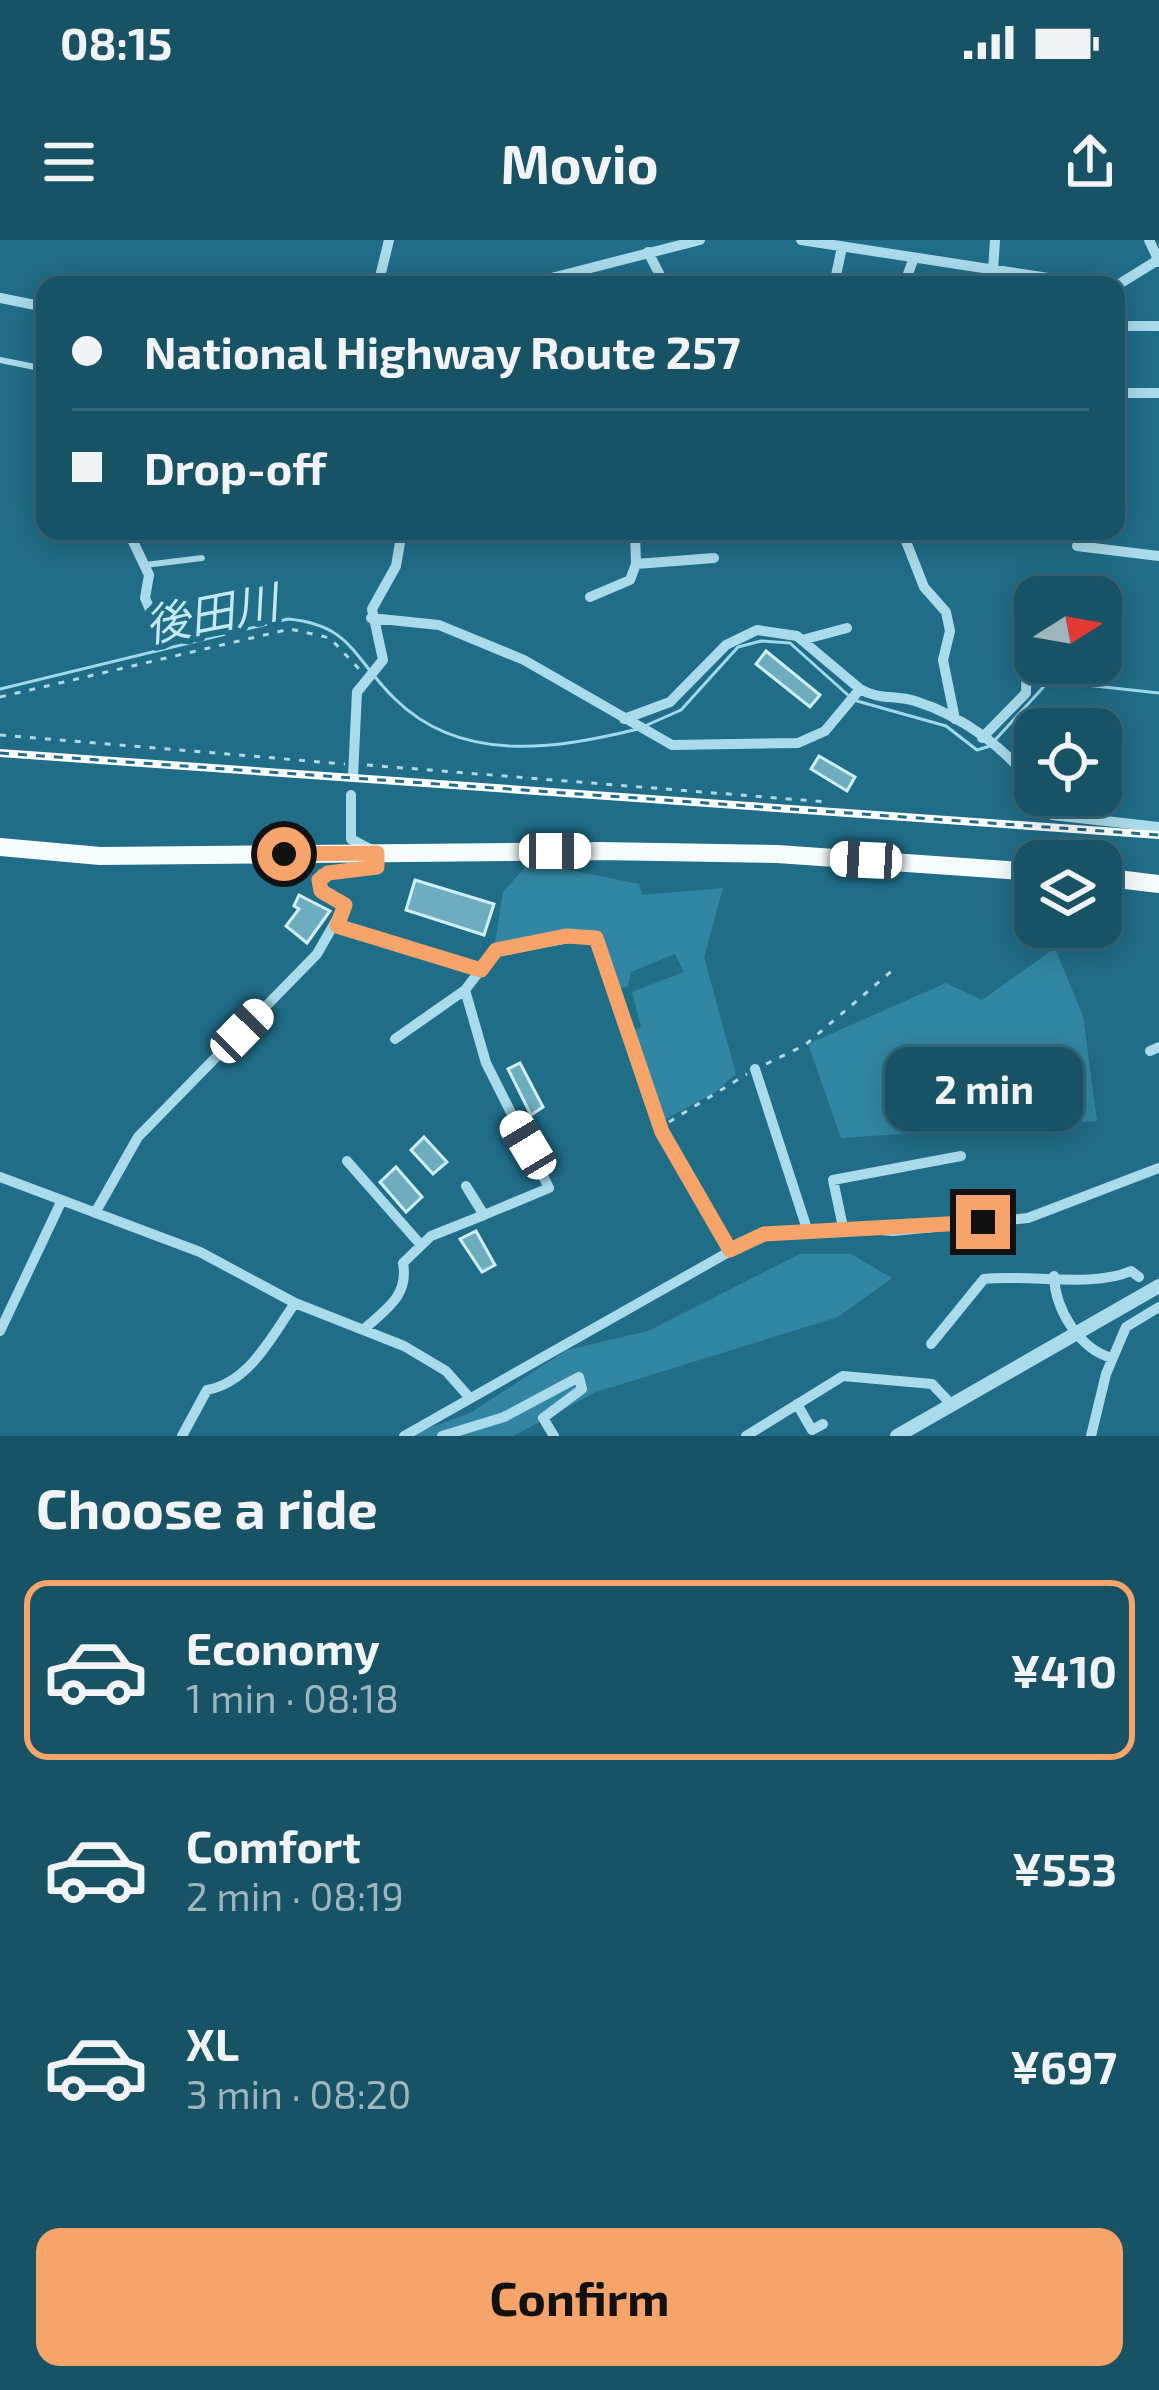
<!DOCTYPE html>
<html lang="en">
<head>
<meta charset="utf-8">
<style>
  body { margin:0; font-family:"Exo 2","Noto Sans JP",sans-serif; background:#255c6e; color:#f1f3f6; height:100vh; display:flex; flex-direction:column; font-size:45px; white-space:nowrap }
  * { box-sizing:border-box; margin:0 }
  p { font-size:39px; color:#9fb6bf }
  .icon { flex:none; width:66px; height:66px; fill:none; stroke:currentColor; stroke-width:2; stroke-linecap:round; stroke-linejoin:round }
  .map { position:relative; height:1196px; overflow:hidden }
  .sheet { display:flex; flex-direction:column; background:#185265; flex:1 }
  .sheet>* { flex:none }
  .guide { position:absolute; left:36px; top:36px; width:1089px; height:264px; border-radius:24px; box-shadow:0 6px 30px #0003,0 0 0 3px #366979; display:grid; align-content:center; height:264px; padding:0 36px; background:#185265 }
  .needle { width:78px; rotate:79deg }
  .controls { position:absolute; left:1014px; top:336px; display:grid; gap:24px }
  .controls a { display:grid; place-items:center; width:108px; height:108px; border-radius:24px; background:#185265; box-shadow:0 6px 30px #0003,0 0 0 3px #366979; font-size:60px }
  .end { position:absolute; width:54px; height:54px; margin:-27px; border:15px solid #f7a46b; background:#111; box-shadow:0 0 0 6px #111 }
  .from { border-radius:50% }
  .bubble { position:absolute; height:84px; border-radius:24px; background:#185265; box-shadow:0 6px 30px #0003,0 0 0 3px #366979; font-size:39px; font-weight:700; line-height:84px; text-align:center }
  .car { position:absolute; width:36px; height:72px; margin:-36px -18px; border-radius:15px; box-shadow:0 0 9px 3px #0007; background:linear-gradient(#fff 24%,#345 0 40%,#fff 0 76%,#345 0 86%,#fff 0) }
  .guide b { display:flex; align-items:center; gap:42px; height:114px; font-size:45px }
  .guide b+b { border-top:3px solid #366979 }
  .guide i { width:30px; height:30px; background:#f1f3f6 }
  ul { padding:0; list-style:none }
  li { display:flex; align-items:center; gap:36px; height:180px; margin:0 24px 18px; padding:0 12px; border:6px solid transparent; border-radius:24px }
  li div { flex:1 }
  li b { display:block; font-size:45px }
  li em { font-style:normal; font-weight:700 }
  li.on { border-color:#f7a46b }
  li>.icon { width:108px; height:108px; stroke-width:1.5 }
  h2 { padding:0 36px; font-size:54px; line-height:144px }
  .primary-button { display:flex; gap:24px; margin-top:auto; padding:24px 36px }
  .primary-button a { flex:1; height:138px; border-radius:24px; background:#f7a46b; color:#111; font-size:48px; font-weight:700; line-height:138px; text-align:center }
  .status { display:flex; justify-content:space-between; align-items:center; height:84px; padding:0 60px; background:#185265; direction:ltr }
  .status svg { height:33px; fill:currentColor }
  header { display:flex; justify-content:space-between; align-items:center; height:156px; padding:0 36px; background:#185265; font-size:54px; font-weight:700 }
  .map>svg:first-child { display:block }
  .green { fill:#3187a3 }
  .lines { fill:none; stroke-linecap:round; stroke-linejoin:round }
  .stream { stroke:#9edaeb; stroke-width:3 }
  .building { fill:#6eacc0; stroke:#cfeef8; stroke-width:3 }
  .path { stroke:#aadbea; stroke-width:3; stroke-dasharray:6 9; stroke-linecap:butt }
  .service { stroke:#aadbea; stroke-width:6 }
  .minor { stroke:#aadbea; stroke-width:10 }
  .tertiary { stroke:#aadbea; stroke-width:14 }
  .trunk { stroke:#f6fcfe; stroke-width:18 }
  .rail-casing { stroke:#fff; stroke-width:8 }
  .rail { stroke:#206d87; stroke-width:3; stroke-dasharray:9; stroke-linecap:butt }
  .route { stroke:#f7a46b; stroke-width:15 }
  .labels { text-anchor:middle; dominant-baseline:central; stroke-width:12; stroke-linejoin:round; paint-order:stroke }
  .water-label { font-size:45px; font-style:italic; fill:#c5e9f4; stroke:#206d87 }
</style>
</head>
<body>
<div class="status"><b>08:15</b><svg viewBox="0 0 49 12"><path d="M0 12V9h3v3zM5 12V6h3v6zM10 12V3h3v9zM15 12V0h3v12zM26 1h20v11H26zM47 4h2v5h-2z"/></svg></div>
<header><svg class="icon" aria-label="menu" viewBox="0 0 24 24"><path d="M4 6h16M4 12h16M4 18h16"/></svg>Movio<svg class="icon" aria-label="share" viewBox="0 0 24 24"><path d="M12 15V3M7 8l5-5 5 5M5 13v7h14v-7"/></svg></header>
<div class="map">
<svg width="1159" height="1196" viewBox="0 0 1159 1196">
  <rect width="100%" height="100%" fill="#206d87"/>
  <path class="green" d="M530,622L639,644L642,655L723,648L704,717L736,834L714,853L660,882L631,791L641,787L632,752L684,732L675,714L631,732L628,746L615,750L593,691L494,709L503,652Z
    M1055,708L1083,776L1097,881L841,898L808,804L946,743L982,760Z
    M800,1014H851L892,1038L838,1077L596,1152L513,1196H408L470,1173L567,1110L648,1091Z"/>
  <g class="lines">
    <path class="stream" d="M0,449L288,379C352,385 353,418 394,458C461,525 556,509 638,489
      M857,461L946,486L977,510L990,506
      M647,485L681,470L738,407L761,401L790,403L849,456
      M996,499L1049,441L1159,453"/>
  </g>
  <path class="building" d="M766,411L820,455L810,467L756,424Z
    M819,516L855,537L847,551L811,529Z
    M415,640L494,664L484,695L406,670Z
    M299,655L330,671L307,703L286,686L299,669L294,666Z
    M520,823L543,867L531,875L508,829Z
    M424,897L447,922L433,934L411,910Z
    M396,927L422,957L406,972L380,942Z
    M476,991L495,1025L482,1032L460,999Z"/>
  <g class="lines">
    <path class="path" d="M0,457L290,389L330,398L359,429
      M0,495L345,524
      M367,525L827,562
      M766,824L805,805L894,729
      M669,882L747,834"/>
    <path class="service" d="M0,120L45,129
      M145,325L202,318"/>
    <path class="minor" d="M801,0L1094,45
      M1149,0L1159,21
      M648,12L665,45
      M993,31L995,0
      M378,45L389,0
      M524,45L700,0
      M834,45L842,7
      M904,45L913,20
      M1116,46L1158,20
      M0,58L45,67
      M1116,86H1159
      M1116,153H1159
      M128,291L149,335L145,358L152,374
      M635,291L636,324L714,318
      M902,291L924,347L946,372L950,391L943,420L955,479
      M1077,306L1159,316
      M590,357L630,340L636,324
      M371,378L439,385L524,420L672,505L798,503L825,491L860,449C878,460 896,455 915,461C960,475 1009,509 1035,549
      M802,400L847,388
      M624,479L670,462L726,405L757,390L797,396L860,449
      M982,498L1026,453L1027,415
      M353,536L357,452L383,420L372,369L396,326L402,291
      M1039,555L1052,575L1159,587
      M337,686L481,730
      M395,799L465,750
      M1150,811L1159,807
      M755,829L808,992
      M347,921L420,1004
      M0,937L200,1012L295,1063L404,1106L446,1131L469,1157
      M95,973L138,897L317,714L345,665L321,651L322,634L377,627V613L351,599V555
      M484,975L549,948L486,823L465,750L496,710L589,695L598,703L662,892L729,1010
      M843,987L833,940L961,916
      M1054,1036C1055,1069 1079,1109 1112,1118
      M363,1090C386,1069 409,1056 403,1023L431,996L484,975L466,946
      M0,1091L62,960
      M931,1104L984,1039C1029,1034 1093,1048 1131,1031L1139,1037
      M797,1164L812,1190L823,1184
      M182,1196L207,1150C250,1142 272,1096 295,1063
      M404,1196L757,996L843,987L893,991L1028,978L1159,928
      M442,1196L504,1177L579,1137L582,1149L543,1178L554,1196
      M746,1196L843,1136L932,1144L952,1165
      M1091,1196L1106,1134L1126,1087L1159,1067"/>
    <path class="tertiary" d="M1158,20L1159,19
      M897,1196L1159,1046"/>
    <path class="trunk" d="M0,607L100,616L599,611L777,614L1035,632
      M1101,637L1159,644"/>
    <g class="rail-casing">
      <path id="rail" d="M0,513L1159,595"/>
    </g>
    <use href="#rail" class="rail"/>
  </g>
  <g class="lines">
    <path class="route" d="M284,614L377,613V627L328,633L319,640L321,651L345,665L337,686L481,730L496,710L566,696L596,698L662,892L730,1010L764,994L983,982"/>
  </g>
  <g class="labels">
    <g class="water-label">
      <text transform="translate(211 372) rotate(-11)">後田川</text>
    </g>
  </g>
</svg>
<div class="controls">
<a><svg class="needle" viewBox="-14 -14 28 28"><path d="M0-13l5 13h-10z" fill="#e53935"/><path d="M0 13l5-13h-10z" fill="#9fb6bf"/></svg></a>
<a><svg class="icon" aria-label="locate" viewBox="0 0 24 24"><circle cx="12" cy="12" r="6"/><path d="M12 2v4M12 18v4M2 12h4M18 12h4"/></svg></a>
<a><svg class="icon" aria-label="layers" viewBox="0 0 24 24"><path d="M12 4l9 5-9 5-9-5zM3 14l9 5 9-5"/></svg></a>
</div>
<i class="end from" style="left:284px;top:614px"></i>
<i class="end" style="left:983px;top:982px"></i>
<div class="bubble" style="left:885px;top:807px;width:198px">2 min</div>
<i class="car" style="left:555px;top:611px;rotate:90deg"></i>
<i class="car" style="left:866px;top:620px;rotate:273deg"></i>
<i class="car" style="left:242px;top:791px;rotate:44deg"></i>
<i class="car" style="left:528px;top:905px;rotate:329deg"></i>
<div class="guide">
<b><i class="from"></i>National Highway Route 257</b>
<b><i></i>Drop-off</b>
</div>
</div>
<section class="sheet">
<h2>Choose a ride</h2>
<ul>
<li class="on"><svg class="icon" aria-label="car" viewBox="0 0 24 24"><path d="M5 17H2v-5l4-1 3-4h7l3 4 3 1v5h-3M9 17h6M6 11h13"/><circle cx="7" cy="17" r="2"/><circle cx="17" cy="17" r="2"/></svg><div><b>Economy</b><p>1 min · 08:18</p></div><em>¥410</em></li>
<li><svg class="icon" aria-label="car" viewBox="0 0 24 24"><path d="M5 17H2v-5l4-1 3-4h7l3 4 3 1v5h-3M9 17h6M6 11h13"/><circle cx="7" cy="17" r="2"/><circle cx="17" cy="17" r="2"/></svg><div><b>Comfort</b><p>2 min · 08:19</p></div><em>¥553</em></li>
<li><svg class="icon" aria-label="car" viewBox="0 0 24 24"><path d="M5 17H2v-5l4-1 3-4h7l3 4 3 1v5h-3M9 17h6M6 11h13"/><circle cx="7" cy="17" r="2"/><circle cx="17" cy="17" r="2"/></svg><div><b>XL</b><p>3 min · 08:20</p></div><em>¥697</em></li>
</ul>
<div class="primary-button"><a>Confirm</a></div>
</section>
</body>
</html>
